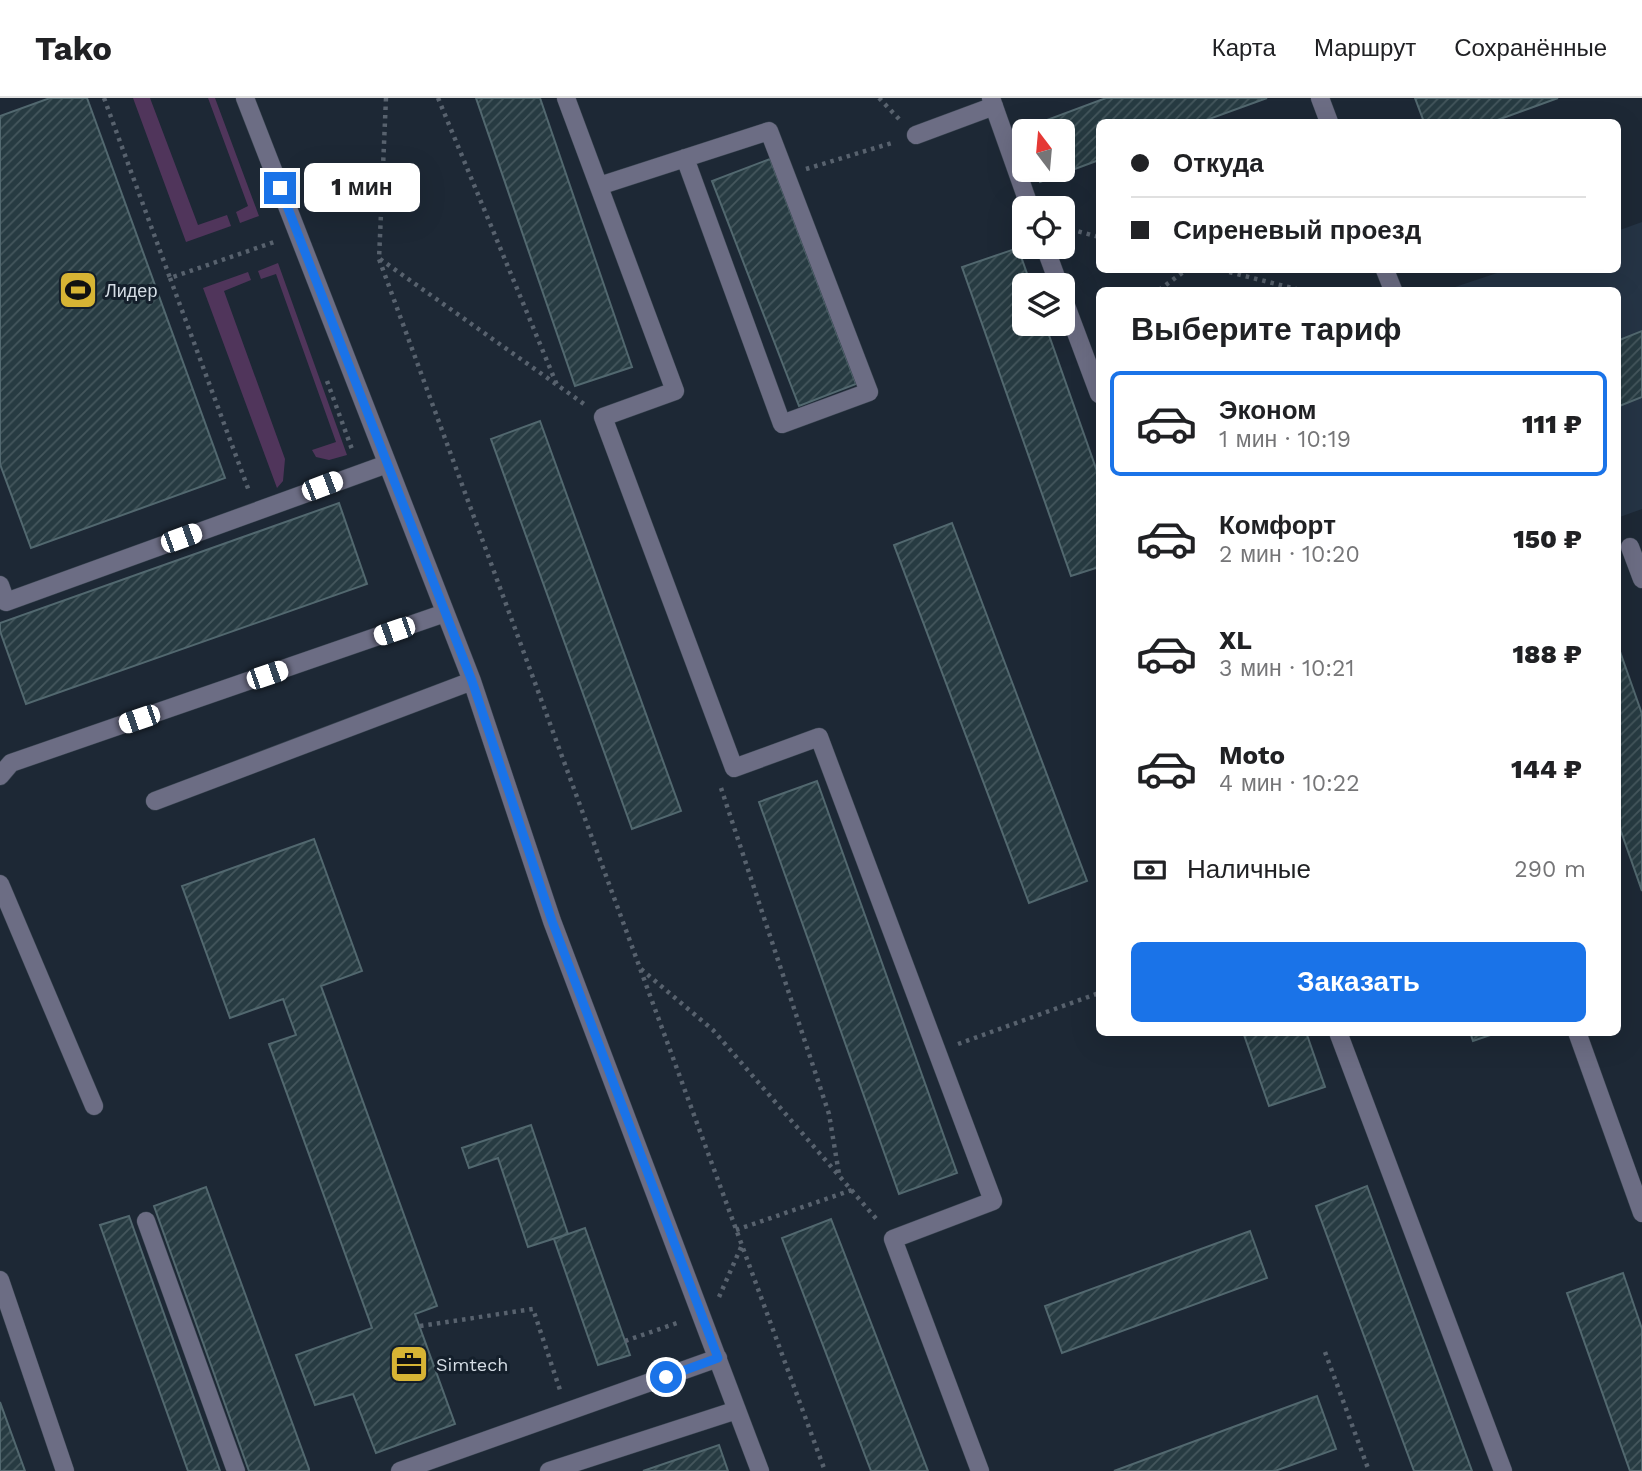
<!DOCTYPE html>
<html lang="ru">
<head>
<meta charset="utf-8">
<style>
  body { margin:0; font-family:"Work Sans",sans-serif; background:#f2f2f2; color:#202124; height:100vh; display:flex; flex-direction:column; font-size:26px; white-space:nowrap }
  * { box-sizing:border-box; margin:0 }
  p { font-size:23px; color:#757577 }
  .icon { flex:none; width:38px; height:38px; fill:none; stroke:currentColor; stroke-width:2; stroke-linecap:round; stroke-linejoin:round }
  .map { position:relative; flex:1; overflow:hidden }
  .sheet { position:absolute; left:1096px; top:189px; width:525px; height:749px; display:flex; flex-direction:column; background:#fff; border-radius:10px; box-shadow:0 7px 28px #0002 }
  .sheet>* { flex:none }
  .top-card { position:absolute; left:1096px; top:21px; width:525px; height:154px; border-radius:10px; box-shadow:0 7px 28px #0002; display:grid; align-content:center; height:154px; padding:0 35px; background:#fff }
  .needle { width:46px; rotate:344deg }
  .buttons { position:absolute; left:1012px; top:21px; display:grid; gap:14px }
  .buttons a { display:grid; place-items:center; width:63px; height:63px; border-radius:10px; background:#fff; box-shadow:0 7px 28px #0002; font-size:35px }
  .end { position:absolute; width:32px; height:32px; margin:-16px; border:9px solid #1a73e8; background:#fff; box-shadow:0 0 0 4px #fff }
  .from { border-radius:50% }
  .bubble { position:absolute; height:49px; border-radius:10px; background:#fff; box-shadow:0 7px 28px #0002; font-size:23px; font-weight:800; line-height:49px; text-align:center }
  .car { position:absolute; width:21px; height:42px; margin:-21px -10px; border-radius:9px; box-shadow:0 0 5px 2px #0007; background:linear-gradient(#fff 24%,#345 0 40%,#fff 0 76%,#345 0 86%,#fff 0) }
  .top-card b { display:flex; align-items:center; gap:24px; height:66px; font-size:26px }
  .top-card b+b { border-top:2px solid #e0e0e0 }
  .top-card i { width:18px; height:18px; background:#202124 }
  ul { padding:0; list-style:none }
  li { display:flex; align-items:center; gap:21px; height:105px; margin:0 14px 10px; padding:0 21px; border:4px solid transparent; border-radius:10px }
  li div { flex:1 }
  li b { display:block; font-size:26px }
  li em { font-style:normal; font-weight:800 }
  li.on { border-color:#1a73e8 }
  li>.icon { width:63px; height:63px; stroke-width:1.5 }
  h2 { padding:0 35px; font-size:32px; line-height:84px }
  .pay { display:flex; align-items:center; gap:18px; height:77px; padding:0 35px; font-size:26px }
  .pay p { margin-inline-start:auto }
  .primary-button { display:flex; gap:14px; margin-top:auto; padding:14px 35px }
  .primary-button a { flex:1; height:80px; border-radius:10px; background:#1a73e8; color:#fff; font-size:28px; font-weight:800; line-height:80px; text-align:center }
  header { display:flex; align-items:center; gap:42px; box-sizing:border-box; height:98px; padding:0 35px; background:#fff; border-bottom:2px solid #e0e0e0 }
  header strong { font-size:33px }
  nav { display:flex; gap:38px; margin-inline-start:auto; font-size:24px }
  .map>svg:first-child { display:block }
  .built { fill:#253445 }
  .green { fill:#50355b }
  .building { fill:url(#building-hatch); stroke:#52686f; stroke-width:2 }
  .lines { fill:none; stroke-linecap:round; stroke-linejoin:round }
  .minor-casing { stroke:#3a4551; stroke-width:19 }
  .path { stroke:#58626e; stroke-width:4.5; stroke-dasharray:3.5 5; stroke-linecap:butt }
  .minor { stroke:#6c6d84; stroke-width:18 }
  .route { stroke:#1a73e8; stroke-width:9 }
  .labels { text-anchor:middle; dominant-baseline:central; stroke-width:6; stroke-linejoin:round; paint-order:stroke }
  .poi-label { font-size:18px; fill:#d5dde5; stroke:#141f2b; text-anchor:start }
</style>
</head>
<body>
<header>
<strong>Tako</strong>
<nav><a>Карта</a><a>Маршрут</a><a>Сохранённые</a></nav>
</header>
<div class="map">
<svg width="1642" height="1373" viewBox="0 0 1642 1373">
  <defs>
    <pattern id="building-hatch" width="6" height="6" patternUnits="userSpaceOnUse" patternTransform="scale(1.75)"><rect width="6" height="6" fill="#273b42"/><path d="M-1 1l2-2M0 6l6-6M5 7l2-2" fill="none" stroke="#45575d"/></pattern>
  </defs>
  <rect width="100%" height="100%" fill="#1d2835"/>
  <path class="built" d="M1642,124V411L1617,420V192H1446L1506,172H1617V133Z"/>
  <path class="green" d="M133,0H150L198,127L227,117L231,128L186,144Z
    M208,0H215L259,118L240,125L236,114L248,108Z
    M278,165L347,357L329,362L316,359L312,352L336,344L276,176L261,181L258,173Z
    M248,174L251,182L224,193L285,361L283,383L277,390L203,190Z"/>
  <path class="building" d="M50,0H87L225,380L31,450L0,366V18Z
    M476,0H540L632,269L575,288Z
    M1106,0H1267L1201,24H1099V62L1040,84L1035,72H1062V33H1024V42L1020,32Z
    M1415,0H1558L1492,24H1424Z
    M770,61L856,286L799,308L712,83Z
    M1018,150L1031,187H1024V226H1045L1099,379V469L1071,478L962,169Z
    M1642,233V299L1617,309V243Z
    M540,323L681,713L632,731L491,341Z
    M339,405L367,486L26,606L0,533V525Z
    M952,425L1087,783L1029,805L894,447Z
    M1617,545L1642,616V793L1617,722Z
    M817,683L957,1075L899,1096L759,704Z
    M314,741L362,873L321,888L437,1208L415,1216L455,1326L376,1355L353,1296L315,1307L296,1257L372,1230L269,946L296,937L283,901L230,920L182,788Z
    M1243,934H1306L1325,989L1269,1008Z
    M1470,934H1499L1473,943Z
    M531,1027L568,1136L528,1149L498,1060L469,1070L462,1050Z
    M1367,1088L1472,1373H1414L1316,1108Z
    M206,1089L309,1371V1373H249L154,1108Z
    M129,1118L220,1373H188L100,1127Z
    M831,1121L928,1373H871L782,1140Z
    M585,1130L630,1257L598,1267L554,1141Z
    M1250,1133L1267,1180L1062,1255L1045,1208Z
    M1623,1175L1642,1231V1373H1630L1567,1195Z
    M1317,1298L1336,1351L1275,1373H1114Z
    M0,1304L25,1373H0Z
    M719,1347L728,1373H643Z"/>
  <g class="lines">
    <g class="minor-casing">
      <path id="minor" d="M245,0L472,583L552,823L760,1373
        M566,0L675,293L603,319L734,670L819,639L993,1103L893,1141L980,1373
        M991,0L1030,110
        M1320,0L1329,24
        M916,37L994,8
        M599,88L769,33L869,294L782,326L685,60
        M1045,149L1059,187
        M1385,172L1393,192
        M1062,197L1099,296
        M1630,449L1642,481
        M0,487L6,504L387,366
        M0,678L11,665L445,515
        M155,703L472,583
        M0,786L94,1008
        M1338,934L1503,1373
        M1577,934L1642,1115
        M146,1123L236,1373
        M0,1182L65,1373
        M400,1373L718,1260
        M549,1373L737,1312"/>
    </g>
    <path class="path" d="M104,0L170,180L277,143
      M386,0L379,161L825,1373
      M438,0L557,287
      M879,0L900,22
      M806,71L895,44
      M1062,129L1099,139
      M380,161L584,306
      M1221,172L1300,192
      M170,180L249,393
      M1159,192L1186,172
      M327,283L353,354
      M721,690L829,1016L839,1076
      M641,871L713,932L879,1124
      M958,946L1099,895
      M736,1132L852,1092
      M719,1199L742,1147
      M420,1228L533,1211L560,1292
      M625,1243L680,1224
      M1325,1254L1369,1373"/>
    <use href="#minor" class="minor"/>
  </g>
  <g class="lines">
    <path class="route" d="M280,90L472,583L552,823L718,1260L666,1279"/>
  </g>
  <defs>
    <g id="stadium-square" transform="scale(2.0125)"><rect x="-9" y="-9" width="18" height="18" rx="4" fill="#d7b434" stroke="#141f2b"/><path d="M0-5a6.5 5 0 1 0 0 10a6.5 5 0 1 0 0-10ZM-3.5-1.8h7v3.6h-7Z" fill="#111"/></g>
    <g id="office-square" transform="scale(2.0125)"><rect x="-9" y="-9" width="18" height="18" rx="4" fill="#d7b434" stroke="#141f2b"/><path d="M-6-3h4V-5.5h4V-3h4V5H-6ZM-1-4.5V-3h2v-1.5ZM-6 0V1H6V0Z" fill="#111"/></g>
  </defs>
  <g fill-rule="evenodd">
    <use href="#stadium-square" x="78" y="192"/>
    <use href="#office-square" x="409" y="1266"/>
  </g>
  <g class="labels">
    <g class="poi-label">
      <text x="105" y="192">Лидер</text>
      <text x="436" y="1266">Simtech</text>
    </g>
  </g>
</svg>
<div class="buttons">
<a><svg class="needle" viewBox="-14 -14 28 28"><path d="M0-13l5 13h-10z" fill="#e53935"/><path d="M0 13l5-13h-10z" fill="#757577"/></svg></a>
<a><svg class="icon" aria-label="locate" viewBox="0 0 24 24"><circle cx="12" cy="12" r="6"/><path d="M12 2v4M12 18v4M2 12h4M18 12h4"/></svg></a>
<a><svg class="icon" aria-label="layers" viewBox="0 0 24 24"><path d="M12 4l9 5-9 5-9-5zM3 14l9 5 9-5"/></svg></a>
</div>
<i class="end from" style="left:666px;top:1279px"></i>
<i class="end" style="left:280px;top:90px"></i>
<div class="bubble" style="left:304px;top:65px;width:116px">1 мин</div>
<i class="car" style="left:322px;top:388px;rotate:69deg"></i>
<i class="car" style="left:181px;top:440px;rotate:70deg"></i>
<i class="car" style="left:394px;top:533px;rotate:251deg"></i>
<i class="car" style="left:267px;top:577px;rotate:71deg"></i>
<i class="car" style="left:139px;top:621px;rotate:251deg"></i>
<div class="top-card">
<b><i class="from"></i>Откуда</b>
<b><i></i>Сиреневый проезд</b>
</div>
<section class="sheet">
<h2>Выберите тариф</h2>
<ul>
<li class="on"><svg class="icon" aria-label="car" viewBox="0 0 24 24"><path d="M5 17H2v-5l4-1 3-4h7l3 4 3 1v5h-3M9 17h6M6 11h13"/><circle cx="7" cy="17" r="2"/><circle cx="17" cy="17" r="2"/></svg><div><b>Эконом</b><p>1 мин · 10:19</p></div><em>111 ₽</em></li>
<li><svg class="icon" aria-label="car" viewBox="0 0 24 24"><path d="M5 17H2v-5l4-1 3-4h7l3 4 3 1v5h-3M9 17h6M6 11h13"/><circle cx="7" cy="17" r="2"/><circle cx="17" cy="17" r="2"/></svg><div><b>Комфорт</b><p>2 мин · 10:20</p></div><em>150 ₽</em></li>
<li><svg class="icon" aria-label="car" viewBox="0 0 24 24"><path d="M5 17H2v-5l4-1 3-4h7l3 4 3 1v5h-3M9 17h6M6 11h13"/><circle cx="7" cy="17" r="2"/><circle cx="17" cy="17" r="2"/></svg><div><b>XL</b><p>3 мин · 10:21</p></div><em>188 ₽</em></li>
<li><svg class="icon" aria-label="car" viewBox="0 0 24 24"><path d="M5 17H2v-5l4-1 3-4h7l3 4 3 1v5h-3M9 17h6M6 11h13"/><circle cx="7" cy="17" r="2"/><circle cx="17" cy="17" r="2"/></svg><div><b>Moto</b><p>4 мин · 10:22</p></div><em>144 ₽</em></li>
</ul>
<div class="pay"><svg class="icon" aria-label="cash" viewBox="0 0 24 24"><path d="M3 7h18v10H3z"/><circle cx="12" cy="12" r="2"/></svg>Наличные<p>290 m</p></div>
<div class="primary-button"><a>Заказать</a></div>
</section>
</div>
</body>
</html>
